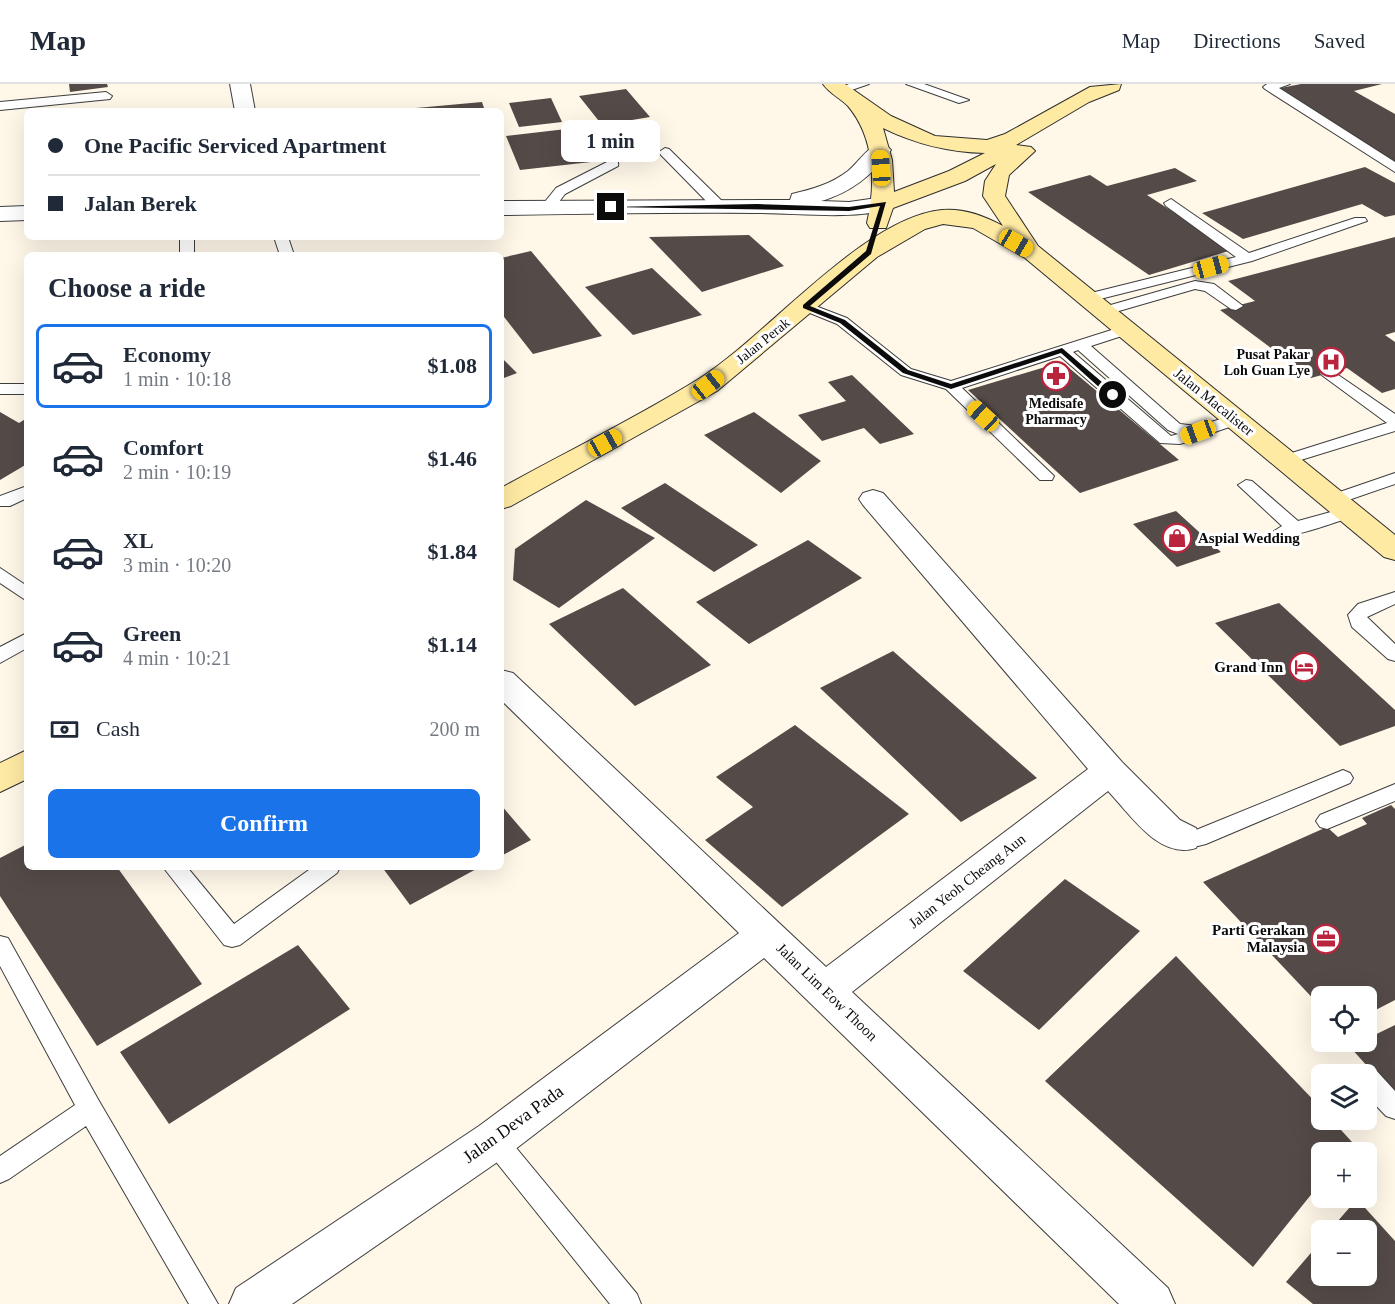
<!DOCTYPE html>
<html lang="en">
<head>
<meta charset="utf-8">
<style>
  body { margin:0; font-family:"Times New Roman",serif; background:#f2f2f3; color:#1f2937; height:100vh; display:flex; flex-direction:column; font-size:22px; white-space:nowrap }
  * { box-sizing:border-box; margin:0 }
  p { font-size:20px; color:#747a83 }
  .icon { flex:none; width:33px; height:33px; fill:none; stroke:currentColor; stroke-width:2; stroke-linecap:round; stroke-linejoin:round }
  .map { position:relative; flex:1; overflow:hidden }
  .side { position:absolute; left:24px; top:168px; width:480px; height:618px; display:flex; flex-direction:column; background:#fff; border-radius:9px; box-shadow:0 6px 24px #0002 }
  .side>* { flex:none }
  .top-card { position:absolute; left:24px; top:24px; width:480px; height:132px; border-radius:9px; box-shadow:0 6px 24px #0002; display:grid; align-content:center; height:132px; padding:0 24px; background:#fff }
  .buttons { position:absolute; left:1311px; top:902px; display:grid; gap:12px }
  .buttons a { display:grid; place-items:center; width:66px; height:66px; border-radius:9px; background:#fff; box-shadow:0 6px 24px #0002; font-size:30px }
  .end { position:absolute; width:27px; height:27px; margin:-14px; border:8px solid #0b0b0b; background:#fff; box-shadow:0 0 0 3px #fff }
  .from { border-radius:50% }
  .bubble { position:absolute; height:42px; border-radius:9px; background:#fff; box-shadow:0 6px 24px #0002; font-size:20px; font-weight:700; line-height:42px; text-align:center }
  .car { position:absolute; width:18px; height:36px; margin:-18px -9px; border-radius:8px; box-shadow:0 0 4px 2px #0007; background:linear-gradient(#f5c518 24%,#345 0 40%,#f5c518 0 76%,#345 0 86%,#f5c518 0) }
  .top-card b { display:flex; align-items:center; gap:21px; height:57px; font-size:22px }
  .top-card b+b { border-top:2px solid #e0e1e3 }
  .top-card i { width:15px; height:15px; background:#1f2937 }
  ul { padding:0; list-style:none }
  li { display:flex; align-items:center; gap:18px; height:84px; margin:0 12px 9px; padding:0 12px; border:3px solid transparent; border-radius:9px }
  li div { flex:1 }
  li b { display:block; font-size:22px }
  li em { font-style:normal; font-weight:700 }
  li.on { border-color:#1a73e8 }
  li>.icon { width:54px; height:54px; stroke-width:1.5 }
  h2 { padding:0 24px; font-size:27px; line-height:72px }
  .pay { display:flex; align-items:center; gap:15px; height:66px; padding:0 24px; font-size:22px }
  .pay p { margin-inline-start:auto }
  .button { display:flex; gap:12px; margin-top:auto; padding:12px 24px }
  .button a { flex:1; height:69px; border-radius:9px; background:#1a73e8; color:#fff; font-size:24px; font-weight:700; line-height:69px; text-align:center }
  header { display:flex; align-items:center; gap:36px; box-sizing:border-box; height:84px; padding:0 30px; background:#fff; border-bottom:2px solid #e0e1e3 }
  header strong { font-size:28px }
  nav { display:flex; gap:33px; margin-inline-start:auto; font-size:21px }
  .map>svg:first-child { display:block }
  .building { fill:#544b48 }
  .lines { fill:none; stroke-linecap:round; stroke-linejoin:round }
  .service-casing { stroke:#3e3e3e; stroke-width:2 }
  .minor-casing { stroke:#3e3e3e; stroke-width:2 }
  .secondary-casing { stroke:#2d2d2d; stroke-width:2 }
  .service { fill:#fff; fill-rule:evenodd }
  .minor { fill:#fff; fill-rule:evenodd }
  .secondary { fill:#ffeaa4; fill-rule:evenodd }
  .route { fill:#0b0b0b }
  .labels { text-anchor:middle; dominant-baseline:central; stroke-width:6; stroke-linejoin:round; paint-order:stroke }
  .far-street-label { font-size:14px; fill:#0b0b0b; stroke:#fff }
  .far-poi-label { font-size:14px; font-weight:bold; fill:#0b0b0b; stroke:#fff; text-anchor:end }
  .street-label { font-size:15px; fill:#0b0b0b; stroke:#fff }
  .poi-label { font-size:15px; font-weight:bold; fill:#0b0b0b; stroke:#fff; text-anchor:end }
  .near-street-label { font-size:18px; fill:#0b0b0b; stroke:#fff }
</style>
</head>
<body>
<header>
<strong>Map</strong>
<nav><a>Map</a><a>Directions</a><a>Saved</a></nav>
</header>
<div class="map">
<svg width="1395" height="1220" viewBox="0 0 1395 1220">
  <rect width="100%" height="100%" fill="#fff8e9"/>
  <path class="building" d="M69,0H107L108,3L70,8Z
    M1301,0H1382L1354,7L1395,30V80L1275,5Z
    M626,5L650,33L602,41L579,12Z
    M551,14L562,38L519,43L509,19Z
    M482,18L485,27H405V25Z
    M575,44L591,78L520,86L506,52Z
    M1365,83L1395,99V131L1385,133L1362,120L1243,155L1202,129Z
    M1175,84L1197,97L1147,111L1232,166L1149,191L1028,108L1090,91L1107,102Z
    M749,151L784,182L702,208L649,153Z
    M1395,153V248L1385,251L1395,258V305L1382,309L1347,284L1311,294L1220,226L1255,217L1228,197Z
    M531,167L602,252L533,270L501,229V174Z
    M652,184L702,231L633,251L585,203Z
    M501,273L517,289L501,295Z
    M1062,278L1179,376L1080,409L968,306Z
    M852,291L914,350L880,360L864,344L822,357L798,331L846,317L828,298Z
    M0,328L19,339L27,334V380L0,396Z
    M754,328L821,377L781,409L704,351Z
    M665,399L758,461L714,488L621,424Z
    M586,416L655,454L559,524L513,496L515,465Z
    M1176,427L1221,468L1177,483L1133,440Z
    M808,456L862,494L749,560L696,518Z
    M623,504L711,581L635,622L549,540Z
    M1279,519L1395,626V642L1340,662L1215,539Z
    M893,567L1037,694L961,738L820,604Z
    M795,641L909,730L782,823L705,756L753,723L716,693Z
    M501,721L531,756L501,772Z
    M1391,721L1395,725V916L1366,931V912H1322V924L1203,798L1327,743L1338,753L1367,740L1362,734Z
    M27,760V783H117L202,900L97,962L0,812V774Z
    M382,783H480L410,821Z
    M1065,795L1140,847L1039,946L963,887Z
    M298,861L350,925L169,1040L120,968Z
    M1176,872L1322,1025V1035H1331L1352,1058L1344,1068H1322V1097L1253,1183L1045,997Z
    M1395,941V1013L1350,963Z
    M1357,1115L1395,1157V1220H1313L1286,1198L1322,1156V1191H1366V1146H1330Z"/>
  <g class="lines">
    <g class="service-casing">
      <path id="service" d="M849,0H869L840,10L834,6Z
        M906,0H924L969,16L959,19Z
        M1267,0H1290L1279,4L1395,78V88L1265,5L1263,3Z
        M106,8L112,12L110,15L0,26V18Z
        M601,59C608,61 620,75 618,82L565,110L552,127H542L540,124L556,104L607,78L595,63Z
        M665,64L669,65L724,119V125H714L661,71L659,68Z
        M1171,115L1249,169L1355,134H1365L1367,137L1252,177L1088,218L1083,217L1081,214L1083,211L1236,173L1166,122L1164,119Z
        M180,153H194V171H180Z
        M274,153H288L294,171H280Z
        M1195,197L1214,200L1243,222L1236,226L1231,225L1205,207L1195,205L1105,231L1098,227L1100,224Z
        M805,218L847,234L911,285L951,297L1121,243H1131L1133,246L1131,249L1091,262L1180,340L1197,342L1235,331L1243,336L1241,339L1180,360L1160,359L1060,272L962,304L1054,392L1052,396H1040L946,305L901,291L837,240L800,225L798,222ZM1078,266L1168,346L1178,350L1171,352L1073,268Z
        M1328,284L1395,330V347L1291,379H1279L1277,376L1279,373L1387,339L1323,292L1320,289Z
        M0,300H27V310H0Z
        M1395,389V400L1334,421L1325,416L1328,412Z
        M1246,396L1252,397L1298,437L1349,423L1358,428L1355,432C1337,437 1294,455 1277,451L1274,447L1282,442L1238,401Z
        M27,402V414L10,422H0V412Z
        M0,484L27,502V517L0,499Z
        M1395,508V520L1367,533L1395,560V577L1388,575L1352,543L1348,531L1358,520Z
        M27,549V564L0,579V563Z
        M1343,686L1350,689L1353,694L1350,699L1206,760L1198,762L1175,760L1172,754L1175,748L1196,746Z
        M1395,700V717L1327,745L1320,743L1316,737L1320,731Z
        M163,783H187L234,840L313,783H340L337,789L240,861L232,863L224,861Z
        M0,852L8,854L99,1017L218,1220H189L86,1042L9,1095L0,1099V1072L75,1021L0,882Z
        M1366,982L1375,985L1395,1007V1035L1386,1032L1366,1011V990H1355L1357,985Z
        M494,1044L503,1048L637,1210L641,1220H610L485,1064L481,1056L485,1048Z"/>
    </g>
    <g class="minor-casing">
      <path id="minor" d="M230,0H250L255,27H235Z
        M880,60L887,62L891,66C873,91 850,109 821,117L849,118L884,113L892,115L895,120L892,125C847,136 801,129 756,129C671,128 586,130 501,131V117L790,116L792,110C813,105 831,100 848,87C859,78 867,63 880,60Z
        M27,122V136L0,137V123Z
        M873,406L883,409L1122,678L1180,736L1196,744L1201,754L1196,764C1159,776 1131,731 1108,707L852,908L1168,1204L1175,1220H1119L764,874L509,1070L292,1220H229L236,1204L479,1042L739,849L501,616V586L513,589L826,883L1088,685L863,421L859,415L863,409Z"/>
    </g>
    <g class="secondary-casing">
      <path id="secondary" d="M823,0H845L891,32L935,52L987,56L1005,50L1090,3L1121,0L1119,6L1089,18L1016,61L1031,63L1035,67L1009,91L1005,112L1038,162L1395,451V476L1384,473L1025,174L973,144L943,140L925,145L877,173L717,307L511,422L501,425V404C566,368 634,335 697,296C766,254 862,134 942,126C962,124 985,132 1003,142L983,112L985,97L996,80L965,97L893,124L886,144H870L867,139C876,100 875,54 848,22C840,14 829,9 823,0ZM883,44C916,60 947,68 985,69L949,87L894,108L892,76Z
        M27,666V695L0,708V679Z"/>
    </g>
    <use href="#service" class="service"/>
    <use href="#minor" class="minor"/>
    <use href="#secondary" class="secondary"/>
  </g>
  <path class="route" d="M886,118L871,170L810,222L845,236L908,286L951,300L1062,264L1116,310V313H1110L1061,269L951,305L903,289L840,239L803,224V221L866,167L880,122L849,127L608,123L757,120L849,123Z"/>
  <defs>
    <g id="hospital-ring" transform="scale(1.5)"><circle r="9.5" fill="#fff" stroke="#ba243d" stroke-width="1.5"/><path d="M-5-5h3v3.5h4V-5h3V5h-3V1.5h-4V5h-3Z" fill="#ba243d"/></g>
    <g id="pharmacy-ring" transform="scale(1.5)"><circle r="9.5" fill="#fff" stroke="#ba243d" stroke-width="1.5"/><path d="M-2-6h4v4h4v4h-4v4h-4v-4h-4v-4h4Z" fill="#ba243d"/></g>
    <g id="shop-ring" transform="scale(1.5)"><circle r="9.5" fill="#fff" stroke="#ba243d" stroke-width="1.5"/><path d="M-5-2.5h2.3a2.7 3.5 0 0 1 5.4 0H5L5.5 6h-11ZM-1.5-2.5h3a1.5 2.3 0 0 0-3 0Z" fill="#ba243d"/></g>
    <g id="hotel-ring" transform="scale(1.5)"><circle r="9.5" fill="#fff" stroke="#ba243d" stroke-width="1.5"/><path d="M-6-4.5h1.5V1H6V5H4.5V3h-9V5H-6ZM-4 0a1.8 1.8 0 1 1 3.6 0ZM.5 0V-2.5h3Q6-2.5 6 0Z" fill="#ba243d"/></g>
    <g id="office-ring" transform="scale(1.5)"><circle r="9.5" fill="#fff" stroke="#ba243d" stroke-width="1.5"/><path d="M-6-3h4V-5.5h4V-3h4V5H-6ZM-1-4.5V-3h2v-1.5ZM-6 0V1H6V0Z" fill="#ba243d"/></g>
  </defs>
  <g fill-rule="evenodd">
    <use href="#hospital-ring" x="1331" y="278"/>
    <use href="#pharmacy-ring" x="1056" y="292"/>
    <use href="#shop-ring" x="1177" y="454"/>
    <use href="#hotel-ring" x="1304" y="583"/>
    <use href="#office-ring" x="1326" y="855"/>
  </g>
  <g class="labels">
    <g class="far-street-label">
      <text transform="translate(763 257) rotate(-39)">Jalan Perak</text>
    </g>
    <g class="far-poi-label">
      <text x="1310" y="270">Pusat Pakar<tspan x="1310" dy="16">Loh Guan Lye</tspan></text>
      <text x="1056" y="319" text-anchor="middle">Medisafe<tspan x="1056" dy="16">Pharmacy</tspan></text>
    </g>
    <g class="street-label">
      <text transform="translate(1214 318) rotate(39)">Jalan Macalister</text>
      <text transform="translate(967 797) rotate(-38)">Jalan Yeoh Cheang Aun</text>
      <text transform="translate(827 908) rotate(44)">Jalan Lim Eow Thoon</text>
    </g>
    <g class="poi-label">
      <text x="1198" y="454" text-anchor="start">Aspial Wedding</text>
      <text x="1283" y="583">Grand Inn</text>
      <text x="1305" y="846">Parti Gerakan<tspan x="1305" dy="17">Malaysia</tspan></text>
    </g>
    <g class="near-street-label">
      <text transform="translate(513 1040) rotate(-36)">Jalan Deva Pada</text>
    </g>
  </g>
</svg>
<div class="buttons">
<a><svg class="icon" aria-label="locate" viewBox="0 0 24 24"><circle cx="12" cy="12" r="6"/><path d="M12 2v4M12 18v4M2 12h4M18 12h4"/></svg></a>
<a><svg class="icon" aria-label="layers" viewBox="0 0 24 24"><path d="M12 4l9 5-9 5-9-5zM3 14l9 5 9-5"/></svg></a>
<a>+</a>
<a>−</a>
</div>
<i class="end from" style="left:1113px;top:311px"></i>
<i class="end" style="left:611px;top:123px"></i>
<div class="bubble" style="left:561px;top:36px;width:99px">1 min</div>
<i class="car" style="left:881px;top:84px;rotate:356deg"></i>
<i class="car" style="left:1016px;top:159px;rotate:120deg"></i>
<i class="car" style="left:1211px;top:183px;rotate:75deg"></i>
<i class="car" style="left:708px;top:301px;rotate:51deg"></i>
<i class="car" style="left:983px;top:332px;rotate:313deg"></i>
<i class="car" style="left:1198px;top:348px;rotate:250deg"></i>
<i class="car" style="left:605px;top:359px;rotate:61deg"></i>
<div class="top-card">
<b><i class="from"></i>One Pacific Serviced Apartment</b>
<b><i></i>Jalan Berek</b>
</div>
<section class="side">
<h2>Choose a ride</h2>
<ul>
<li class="on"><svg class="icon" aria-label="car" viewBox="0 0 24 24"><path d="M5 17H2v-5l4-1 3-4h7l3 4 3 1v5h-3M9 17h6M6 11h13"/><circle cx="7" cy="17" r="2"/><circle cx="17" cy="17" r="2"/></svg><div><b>Economy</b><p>1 min · 10:18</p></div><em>$1.08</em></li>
<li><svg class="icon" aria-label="car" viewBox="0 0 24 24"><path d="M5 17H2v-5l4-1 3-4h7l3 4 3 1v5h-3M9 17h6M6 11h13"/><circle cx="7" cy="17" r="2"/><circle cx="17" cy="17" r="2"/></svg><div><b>Comfort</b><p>2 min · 10:19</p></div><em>$1.46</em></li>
<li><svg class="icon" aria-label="car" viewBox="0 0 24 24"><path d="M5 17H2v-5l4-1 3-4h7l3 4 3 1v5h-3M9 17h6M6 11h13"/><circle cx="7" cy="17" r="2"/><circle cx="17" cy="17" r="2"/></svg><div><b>XL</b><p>3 min · 10:20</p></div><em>$1.84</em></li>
<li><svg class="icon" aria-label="car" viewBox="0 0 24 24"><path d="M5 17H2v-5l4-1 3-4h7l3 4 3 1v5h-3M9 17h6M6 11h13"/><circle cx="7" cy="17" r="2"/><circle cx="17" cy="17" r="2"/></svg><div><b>Green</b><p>4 min · 10:21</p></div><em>$1.14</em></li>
</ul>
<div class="pay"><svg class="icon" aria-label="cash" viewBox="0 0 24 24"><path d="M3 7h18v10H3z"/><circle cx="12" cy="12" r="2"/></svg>Cash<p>200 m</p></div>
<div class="button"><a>Confirm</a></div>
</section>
</div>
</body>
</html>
